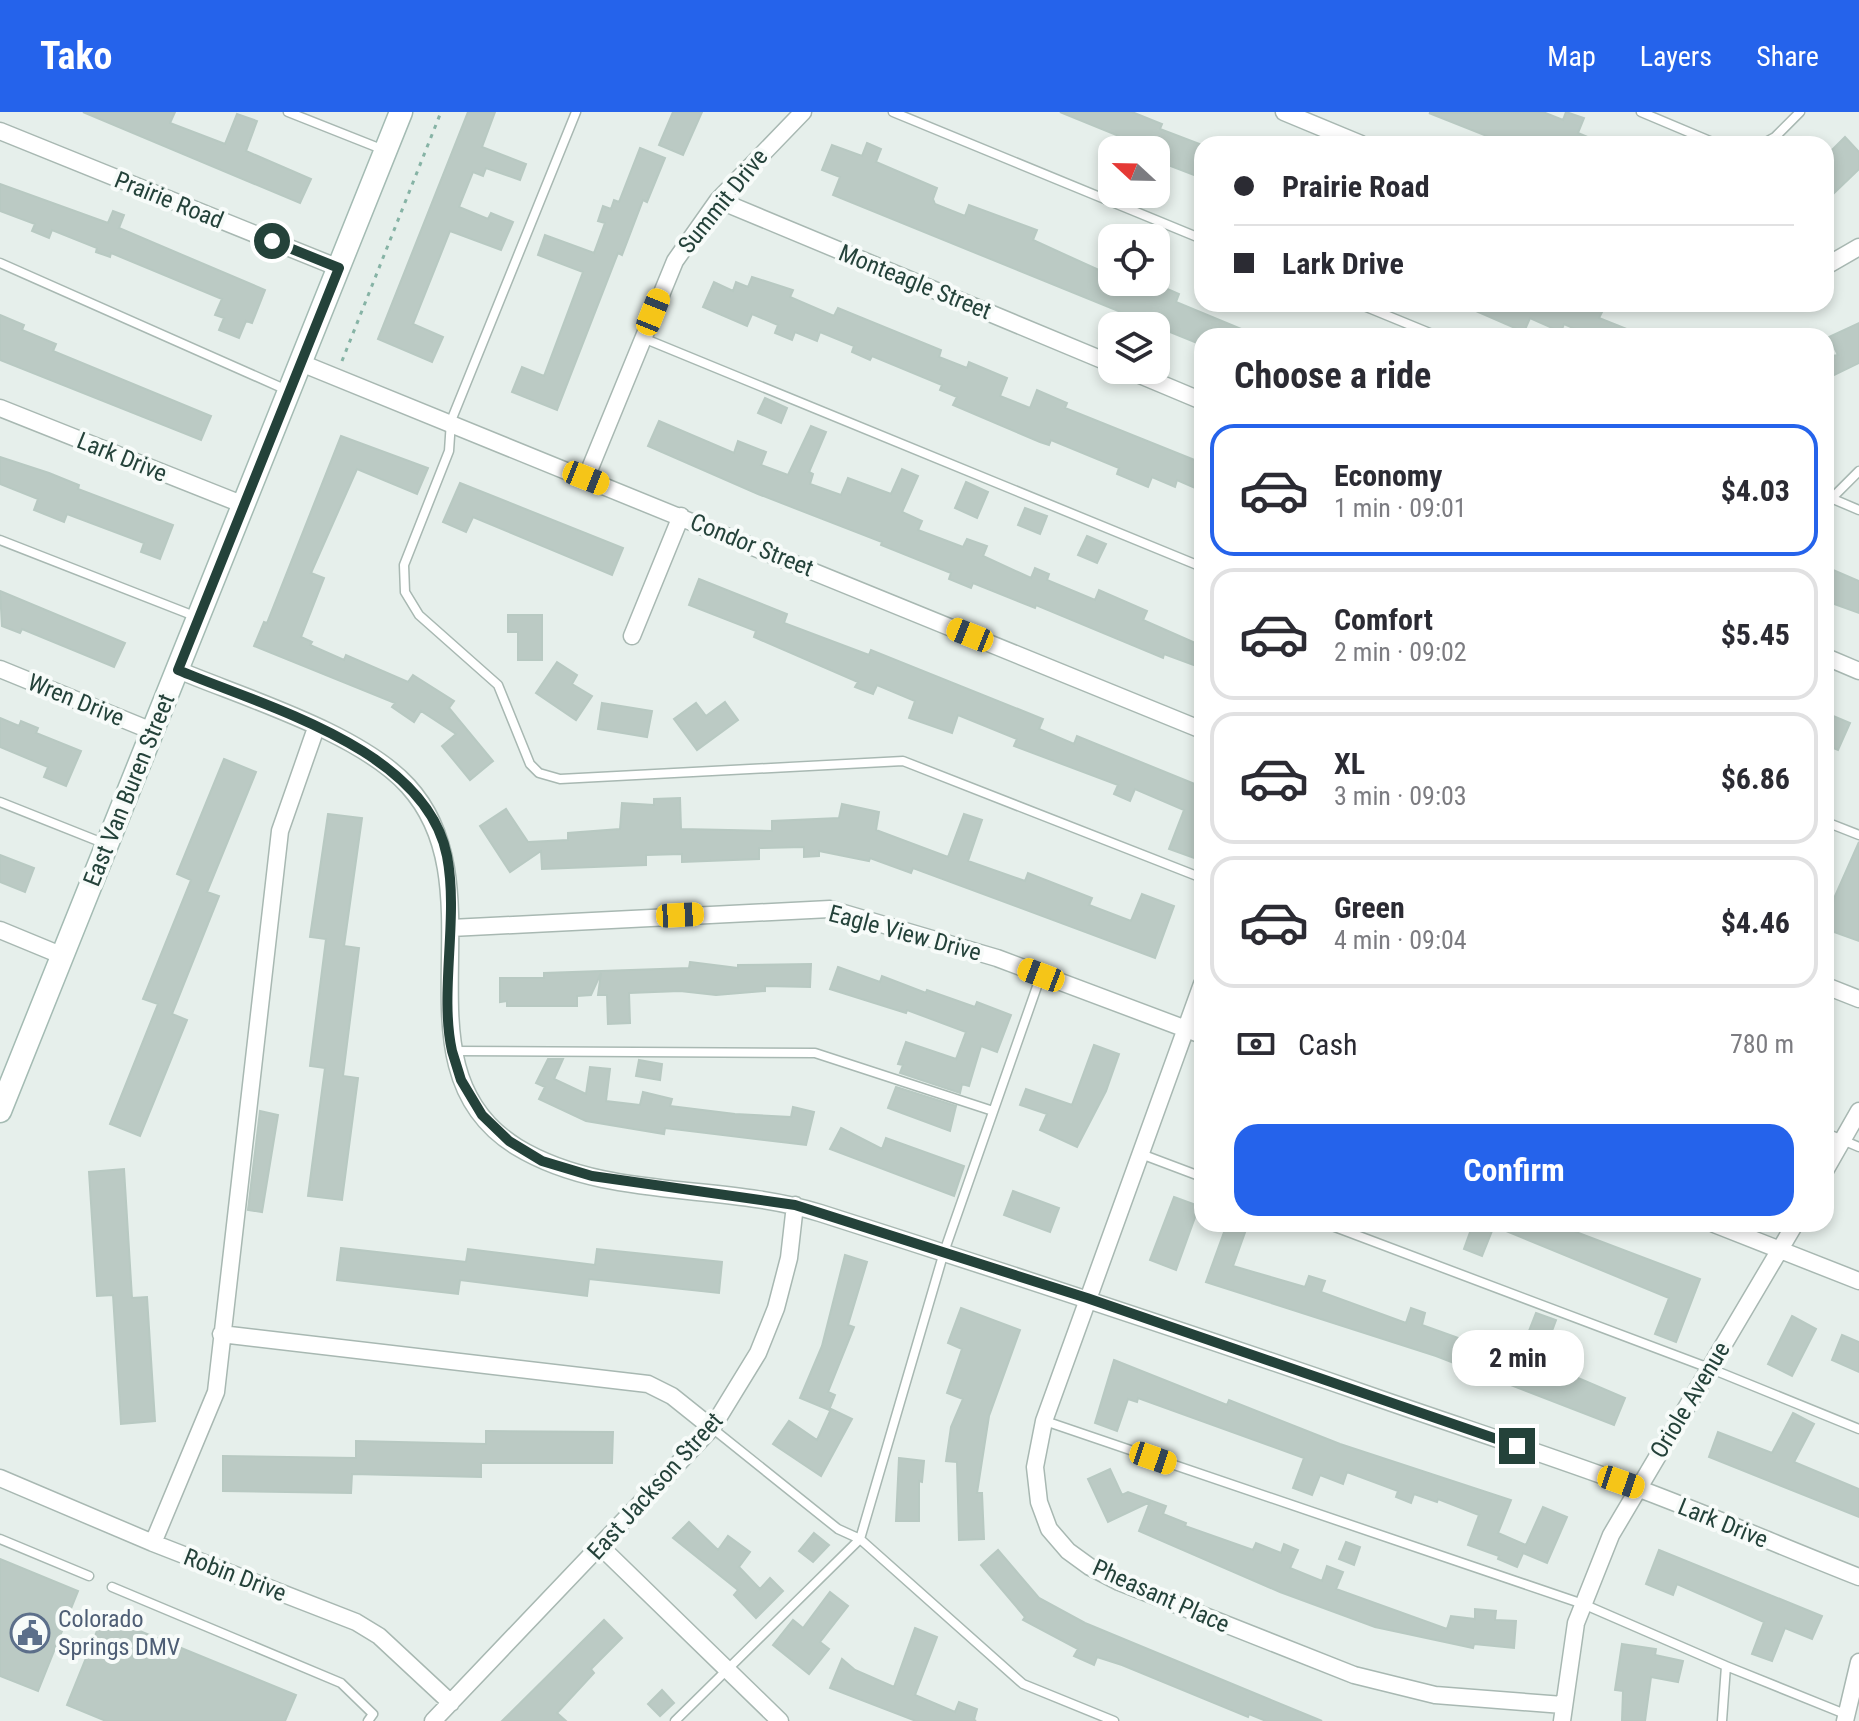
<!DOCTYPE html>
<html lang="en">
<head>
<meta charset="utf-8">
<style>
  body { margin:0; font-family:"Roboto Condensed",sans-serif; background:#f7f7f7; color:#2b2b33; height:100vh; display:flex; flex-direction:column; font-size:30px; white-space:nowrap }
  * { box-sizing:border-box; margin:0 }
  p { font-size:26px; color:#7c7c81 }
  .icon { flex:none; width:44px; height:44px; fill:none; stroke:currentColor; stroke-width:2; stroke-linecap:round; stroke-linejoin:round }
  .map { position:relative; flex:1; overflow:hidden }
  .details { position:absolute; left:1194px; top:216px; width:640px; height:904px; display:flex; flex-direction:column; background:#fff; border-radius:24px; box-shadow:0 4px 12px #0003 }
  .details>* { flex:none }
  .guide { position:absolute; left:1194px; top:24px; width:640px; height:176px; border-radius:24px; box-shadow:0 4px 12px #0003; display:grid; align-content:center; height:176px; padding:0 40px; background:#fff }
  .needle { width:52px; rotate:292deg }
  .fabs { position:absolute; left:1098px; top:24px; display:grid; gap:16px }
  .fabs a { display:grid; place-items:center; width:72px; height:72px; border-radius:16px; background:#fff; box-shadow:0 4px 12px #0003; font-size:40px }
  .end { position:absolute; width:36px; height:36px; margin:-18px; border:10px solid #24423a; background:#fff; box-shadow:0 0 0 4px #fff }
  .from { border-radius:50% }
  .bubble { position:absolute; height:56px; border-radius:24px; background:#fff; box-shadow:0 4px 12px #0003; font-size:26px; font-weight:700; line-height:56px; text-align:center }
  .car { position:absolute; width:24px; height:48px; margin:-24px -12px; border-radius:10px; box-shadow:0 0 6px 2px #0007; background:linear-gradient(#f5c518 24%,#345 0 40%,#f5c518 0 76%,#345 0 86%,#f5c518 0) }
  .guide b { display:flex; align-items:center; gap:28px; height:76px; font-size:30px }
  .guide b+b { border-top:2px solid #e1e1e2 }
  .guide i { width:20px; height:20px; background:#2b2b33 }
  ul { padding:0; list-style:none }
  li { display:flex; align-items:center; gap:24px; height:132px; margin:0 16px 12px; padding:0 24px; border:4px solid #e1e1e2; border-radius:24px }
  li div { flex:1 }
  li b { display:block; font-size:30px }
  li em { font-style:normal; font-weight:700 }
  li.selected { border-color:#2563eb }
  li>.icon { width:72px; height:72px; stroke-width:1.5 }
  h2 { padding:0 40px; font-size:36px; line-height:96px }
  .pay { display:flex; align-items:center; gap:20px; height:88px; padding:0 40px; font-size:30px }
  .pay p { margin-inline-start:auto }
  .cta { display:flex; gap:16px; margin-top:auto; padding:16px 40px }
  .cta a { flex:1; height:92px; border-radius:24px; background:#2563eb; color:#fff; font-size:32px; font-weight:700; line-height:92px; text-align:center }
  header { display:flex; align-items:center; gap:48px; box-sizing:border-box; height:112px; padding:0 40px; background:#2563eb; color:#fff }
  header strong { font-size:38px }
  nav { display:flex; gap:44px; margin-inline-start:auto; font-size:28px }
  .map>svg:first-child { display:block }
  .building { fill:#bbcac4; stroke:#b8c9c2; stroke-width:2 }
  .lines { fill:none; stroke-linecap:round; stroke-linejoin:round }
  .lane-casing { stroke:#a8b8b2; stroke-width:11 }
  .street-casing { stroke:#a8b8b2; stroke-width:19 }
  .secondary-casing { stroke:#a4bbb3; stroke-width:25 }
  .path { stroke:#86b3a5; stroke-width:3; stroke-dasharray:4 6; stroke-linecap:butt }
  .lane { stroke:#fff; stroke-width:8 }
  .street { stroke:#fff; stroke-width:16 }
  .secondary { stroke:#fff; stroke-width:22 }
  .route { stroke:#24423a; stroke-width:10 }
  .labels { text-anchor:middle; dominant-baseline:central; stroke-width:8; stroke-linejoin:round; paint-order:stroke }
  .street-label { font-size:24px; fill:#24423a; stroke:#f7fbf9 }
  .service-label { font-size:24px; fill:#4e5e75; stroke:#f7fbf9; text-anchor:start }
</style>
</head>
<body>
<header>
<strong>Tako</strong>
<nav><a>Map</a><a>Layers</a><a>Share</a></nav>
</header>
<div class="map">
<svg width="1859" height="1609" viewBox="0 0 1859 1609">
  <rect width="100%" height="100%" fill="#e6efeb"/>
  <path class="building" d="M83,0H175L170,11L225,32L237,2L257,9L246,39L311,67L300,91Z
    M468,0H495L482,35L526,52L520,68L486,56L483,64L473,60L459,95L488,107L491,101L513,110L501,138L450,119L413,212L443,225L432,250L378,227Z
    M673,0H702L683,43L659,33Z
    M1060,0H1132L1162,12L1160,17L1202,33V66L1160,50L1165,38H1113L1119,24Z
    M1543,0L1563,8L1566,0L1584,6L1578,21L1604,32H1507L1429,1Z
    M1845,25L1859,40V57L1833,82L1826,75V44Z
    M867,31L881,37L876,50L937,76L933,87L935,92L965,104L969,93L1037,118L1033,128L1112,164V170H1134L1160,181L1163,175L1179,182L1176,190L1258,224H1202V233L833,83L840,65L822,58L832,33L862,44Z
    M640,36L665,46L647,90L643,88L622,143L618,141L557,298L512,280L522,255L544,264L583,160L538,143L545,123L594,141L605,111L598,109L603,94L611,97L614,88L619,90Z
    M0,72L108,111L113,99L124,103L119,116L265,178L252,211L246,209L239,226L219,218L224,206L215,203L222,187L116,143L111,141L110,145L96,140L97,136L52,118L49,126L32,119L35,112L0,99Z
    M752,165L793,178L790,185L834,204L838,196L941,238L939,245L967,256L969,250L1007,266L1000,284L1030,296L1037,278L1067,291L1065,296L1202,351V379L1177,368L1175,375L1152,365L1148,375L1117,362L1119,356L1051,328L1049,333L1040,330L953,293L957,285L940,278L942,273L872,244L870,248L852,240L854,234L820,220L817,229L795,220L792,228L775,221L778,213L752,202L747,214L703,195L714,170L733,179L736,170L748,175Z
    M1460,192H1594L1604,196L1599,206L1644,224H1591L1564,212L1561,220L1530,206L1524,220Z
    M0,203L24,213L22,218L56,232L53,239L211,304L201,328L0,248Z
    M1859,211V251L1826,267V245L1838,243L1829,225Z
    M765,286L787,296L781,311L758,301Z
    M659,309L734,341L738,329L766,340L761,353L788,363L811,314L826,320L809,360L813,362L810,372L841,383L848,366L891,382L902,357L918,364L902,400L922,409L918,418L963,435L967,427L987,434L983,444L1031,466L1035,456L1049,462L1047,468L1095,488L1099,478L1147,499L1143,508L1202,534V556L1164,542L1163,546L1036,493L1035,496L973,471L971,476L949,467L951,461L881,433L882,430L758,382L648,334Z
    M341,324L428,356L417,382L357,357L311,461L324,466L301,525L312,530L310,533L344,548L346,543L408,570L413,563L454,589L449,596L493,649L470,668L442,634L456,622L421,599L414,610L392,595L395,591L254,534L264,510L267,511Z
    M0,345L49,361L79,373L78,377L173,413L160,447L141,440L144,431L67,402L64,410L34,398L38,387L0,372Z
    M966,370L988,380L977,406L955,396Z
    M460,371L623,436L612,463L473,405L466,420L443,410Z
    M1025,396L1047,404L1040,422L1018,413Z
    M1087,424L1106,432L1097,451L1078,443Z
    M1826,455L1859,469V501L1826,489Z
    M699,467L787,502L784,511L869,543L871,538L1043,607L1039,617L1074,632L1077,624L1202,675V734L1197,747L1169,737L1184,698L1135,677L1130,689L1114,682L1118,673L1014,634L1017,627L958,603L952,621L909,606L915,589L877,573L873,582L855,575L858,570L754,525L756,519L689,493Z
    M0,479L125,531L114,555L22,517L20,521L2,514Z
    M508,503H542V548H518V520H508Z
    M557,550L577,563L572,572L592,584L576,608L536,581Z
    M725,590L738,608L697,638L674,607L696,591L706,604Z
    M602,591L652,599L647,625L598,617Z
    M1826,601L1850,611L1838,638L1826,633Z
    M0,606L19,614L21,609L38,616L36,621L81,639L66,674L44,665L48,655L0,635Z
    M224,647L256,660L207,780L219,784L172,902L187,908L140,1024L110,1012L158,892L143,887L191,768L177,762Z
    M680,686L681,717L772,719V709L839,706L842,692L879,700L876,718L948,745L964,702L982,708L968,749L1025,769L1028,761L1092,786L1089,793L1131,809L1142,782L1174,794L1155,846L913,756L911,761L870,746L869,749L819,739V744L804,745V735L759,736V747L682,750V742L646,743V753L542,757L541,739L510,760L480,714L506,697L528,730L568,728V721L620,717L622,691L654,693V687Z
    M328,702L362,706L344,834L359,836L343,964L358,966L342,1088L308,1084L325,956L310,954L326,827L310,825Z
    M1859,730V829L1826,817L1835,784Z
    M0,743L34,756L25,780L0,770Z
    M690,850L738,856V853L811,852L810,875L765,874V879L716,883L680,879L629,881L630,911L608,912L607,883H598L601,861L591,883L577,884V894H507V889L500,890V866H544V861L689,856Z
    M838,855L880,870L882,864L926,881L927,878L975,895L977,890L1011,903L997,940L981,934L969,974L962,972L960,981L900,961L903,953L898,952L906,930L956,947L966,920L907,898L906,901L830,877Z
    M1094,933L1119,942L1106,979L1077,1035L1040,1018L1047,1002L1020,993L1026,977L1072,993Z
    M548,947H563L554,967L586,982L590,955L610,957L606,989L640,993L643,980L672,987L670,994L735,1002L791,1005L793,995L814,1000L806,1033L665,1016L664,1022L586,1009L539,987L545,975L536,971Z
    M639,948L662,952L660,968L636,964Z
    M896,975L956,994L950,1019L888,996Z
    M260,999L278,1003L262,1100L248,1098Z
    M841,1016L882,1037L886,1026L964,1054L954,1084L830,1037Z
    M124,1057L132,1186L147,1185L155,1309L121,1312L113,1183L97,1184L89,1060Z
    M1013,1079L1059,1096L1050,1120L1004,1103Z
    M1174,1085L1199,1094L1176,1158L1150,1148Z
    M1227,1112H1248L1233,1154L1305,1175L1309,1164L1325,1169L1321,1180L1406,1211L1411,1196L1425,1201L1422,1213L1531,1252L1535,1242L1573,1257L1571,1263L1625,1286L1614,1313L1436,1244L1206,1170Z
    M1473,1112H1555L1700,1167L1676,1230L1655,1222L1669,1186L1494,1114L1482,1144L1464,1137Z
    M341,1136L466,1150L468,1137L595,1153L597,1137L722,1150L719,1181L589,1167L587,1184L460,1168L458,1182L337,1168Z
    M845,1143L867,1150L848,1213L854,1215L828,1280L835,1283L829,1298L800,1286L822,1234Z
    M961,1196L1020,1218L989,1304L977,1381H982L984,1427L959,1428L957,1350L946,1349L951,1315L963,1287L947,1281L962,1237L948,1231Z
    M1536,1201L1556,1208L1549,1227L1529,1219Z
    M1792,1204L1816,1217L1792,1264L1768,1252Z
    M1842,1223L1859,1230V1260L1832,1248Z
    M1114,1248L1227,1293L1229,1288L1340,1332L1511,1388L1498,1421L1526,1433L1543,1395L1567,1405L1547,1451L1523,1441L1517,1455L1498,1447L1499,1444L1468,1433L1479,1403L1438,1387L1437,1390L1414,1382L1411,1391L1396,1385L1398,1379L1347,1360L1343,1372L1320,1363L1312,1383L1293,1376L1304,1346L1138,1286L1137,1290L1128,1287L1117,1319L1095,1311Z
    M831,1297L852,1307L821,1364L773,1332L789,1309L817,1328Z
    M1793,1301L1814,1312L1794,1350L1859,1377V1405L1709,1345L1718,1320L1772,1341Z
    M486,1319L613,1320L612,1351H481V1365L352,1362L351,1381L223,1379V1344L356,1346V1329L486,1332Z
    M899,1346L924,1349L922,1370L919,1369V1409H896Z
    M1110,1357L1122,1383L1128,1380L1166,1394L1163,1402L1186,1411L1185,1414L1253,1438L1256,1431L1281,1441L1284,1432L1298,1438L1290,1456L1322,1469L1327,1454L1343,1460L1336,1477L1447,1517L1451,1504L1475,1507V1497L1496,1499L1495,1508L1516,1509L1514,1536L1474,1532L1473,1536L1375,1515L1280,1480L1139,1419L1150,1390L1108,1410L1088,1367Z
    M689,1410L718,1438L728,1424L750,1440L739,1455L760,1477L770,1466L783,1479L756,1506L734,1483L738,1478L673,1426Z
    M814,1421L829,1433L813,1450L799,1439Z
    M1346,1430L1360,1435L1354,1453L1339,1447Z
    M998,1438L1039,1486L1085,1511L1322,1609H1266L1249,1602L1248,1605L1122,1553L1097,1545L1094,1553L1074,1544L1078,1537L1023,1508L1025,1505L981,1453Z
    M1659,1438L1822,1504L1812,1527L1785,1516L1772,1549L1752,1542L1764,1510L1677,1472L1673,1483L1646,1472Z
    M0,1447L78,1479L38,1579L0,1564Z
    M830,1480L848,1494L820,1530L829,1537L809,1562L773,1533L793,1508L803,1516Z
    M103,1504L296,1583L285,1609H106L67,1593Z
    M604,1508L622,1526L591,1557L594,1561L557,1601L566,1609H502Z
    M915,1516L937,1525L915,1583L955,1600L959,1590L977,1597L974,1608L976,1609H916L830,1576L842,1547L855,1558L894,1575Z
    M1622,1532L1656,1537L1655,1543L1683,1549L1678,1570L1651,1565L1645,1609H1622L1623,1579L1615,1578Z
    M662,1578L674,1591L660,1604L648,1592Z"/>
  <g class="lines">
    <g class="lane-casing">
      <path id="lane" d="M288,0L384,38
        M576,0L451,309L449,339L404,453L405,480L419,503L498,573L530,652L539,661L560,667L903,649L1202,766
        M893,0L1202,127
        M1641,0L1717,32
        M1762,32L1775,25L1800,0
        M0,151L289,279
        M1359,192L1437,224
        M643,226L1202,455
        M1826,384L1859,398
        M1832,386L1859,359
        M0,428L197,505
        M0,690L103,731
        M1826,710L1859,723
        M453,939L815,941L993,999
        M1826,1021L1859,1035
        M1141,1042L1202,1065
        M1327,1112L1709,1256L1859,1317
        M1045,1309L1583,1492L1726,1554L1722,1609
        M712,1316L838,1417L860,1427L1023,1572L1114,1609
        M0,1427L89,1464
        M112,1475L341,1571L373,1602L368,1609
        M1726,1554L1845,1602
        M675,1609L860,1427L944,1140L1041,863"/>
    </g>
    <g class="street-casing">
      <path id="street" d="M1284,0L1361,32
        M0,19L339,156
        M718,88L1112,252
        M1826,154L1859,135
        M301,251L1202,618
        M1128,258L1202,289
        M0,296L244,393
        M586,366L675,149L718,88L803,0
        M632,524L681,404
        M1826,545L1859,559
        M0,557L152,619
        M178,558C245,586 360,621 408,674C503,778 388,956 517,1035C606,1089 722,1070 820,1101C1011,1162 1202,1225 1392,1291C1473,1319 1556,1346 1637,1376C1712,1404 1785,1436 1859,1465
        M451,816L830,797L997,846L1202,923
        M0,818L63,844
        M1202,872L1044,1309L1035,1355L1039,1390L1049,1417L1068,1439L1090,1455L1119,1470L1354,1563L1435,1583L1563,1593
        M1826,874L1859,887
        M1826,1057L1859,999
        M1714,1112L1859,1169
        M221,1222L648,1272L672,1284L712,1316
        M0,1366L153,1431L356,1510L379,1524L451,1591
        M153,1431L216,1280L280,719L316,616
        M601,1435L780,1609
        M433,1609L712,1316L758,1241L776,1196L789,1146L795,1093
        M1562,1609L1576,1511L1611,1423L1795,1112
        M1845,1609L1859,1550"/>
    </g>
    <g class="secondary-casing">
      <path id="secondary" d="M0,999L401,0"/>
    </g>
    <path class="path" d="M342,249L441,0"/>
    <use href="#lane" class="lane"/>
    <use href="#street" class="street"/>
    <use href="#secondary" class="secondary"/>
  </g>
  <g class="lines">
    <path class="route" d="M272,129L339,156L178,558C266,595 426,637 447,744C459,806 439,880 452,939L461,968L482,1003L509,1029L542,1049L592,1064L795,1093L1087,1186L1517,1334"/>
  </g>
  <defs>
    <g id="civic-ring" transform="scale(2)"><circle r="9.5" fill="#f7fbf9" stroke="#5c6f8a" stroke-width="1.5"/><path d="M-.6-6.5H3V-4.5H.6V-3L4-1V1h2V6H-6V1h2V-1L-.6-3ZM-1.2 2.5V6h2.4V2.5Z" fill="#5c6f8a"/></g>
  </defs>
  <g fill-rule="evenodd">
    <use href="#civic-ring" x="30" y="1521"/>
  </g>
  <g class="labels">
    <g class="street-label">
      <text transform="translate(169 88) rotate(22)">Prairie Road</text>
      <text transform="translate(723 89) rotate(-51)">Summit Drive</text>
      <text transform="translate(915 170) rotate(22)">Monteagle Street</text>
      <text transform="translate(122 345) rotate(22)">Lark Drive</text>
      <text transform="translate(752 433) rotate(22)">Condor Street</text>
      <text transform="translate(76 588) rotate(22)">Wren Drive</text>
      <text transform="translate(129 678) rotate(-68)">East Van Buren Street</text>
      <text transform="translate(905 821) rotate(15)">Eagle View Drive</text>
      <text transform="translate(1690 1288) rotate(-59)">Oriole Avenue</text>
      <text transform="translate(655 1374) rotate(-48)">East Jackson Street</text>
      <text transform="translate(1723 1411) rotate(22)">Lark Drive</text>
      <text transform="translate(235 1463) rotate(21)">Robin Drive</text>
      <text transform="translate(1161 1484) rotate(24)">Pheasant Place</text>
    </g>
    <g class="service-label">
      <text x="58" y="1507">Colorado<tspan x="58" dy="28">Springs DMV</tspan></text>
    </g>
  </g>
</svg>
<div class="fabs">
<a><svg class="needle" viewBox="-14 -14 28 28"><path d="M0-13l5 13h-10z" fill="#e53935"/><path d="M0 13l5-13h-10z" fill="#7c7c81"/></svg></a>
<a><svg class="icon" aria-label="locate" viewBox="0 0 24 24"><circle cx="12" cy="12" r="6"/><path d="M12 2v4M12 18v4M2 12h4M18 12h4"/></svg></a>
<a><svg class="icon" aria-label="layers" viewBox="0 0 24 24"><path d="M12 4l9 5-9 5-9-5zM3 14l9 5 9-5"/></svg></a>
</div>
<i class="end from" style="left:272px;top:129px"></i>
<i class="end" style="left:1517px;top:1334px"></i>
<div class="bubble" style="left:1452px;top:1218px;width:132px">2 min</div>
<i class="car" style="left:653px;top:200px;rotate:22deg"></i>
<i class="car" style="left:586px;top:366px;rotate:112deg"></i>
<i class="car" style="left:970px;top:523px;rotate:292deg"></i>
<i class="car" style="left:680px;top:803px;rotate:87deg"></i>
<i class="car" style="left:1041px;top:863px;rotate:291deg"></i>
<i class="car" style="left:1153px;top:1346px;rotate:109deg"></i>
<i class="car" style="left:1621px;top:1370px;rotate:109deg"></i>
<div class="guide">
<b><i class="from"></i>Prairie Road</b>
<b><i></i>Lark Drive</b>
</div>
<section class="details">
<h2>Choose a ride</h2>
<ul>
<li class="selected"><svg class="icon" aria-label="car" viewBox="0 0 24 24"><path d="M5 17H2v-5l4-1 3-4h7l3 4 3 1v5h-3M9 17h6M6 11h13"/><circle cx="7" cy="17" r="2"/><circle cx="17" cy="17" r="2"/></svg><div><b>Economy</b><p>1 min · 09:01</p></div><em>$4.03</em></li>
<li><svg class="icon" aria-label="car" viewBox="0 0 24 24"><path d="M5 17H2v-5l4-1 3-4h7l3 4 3 1v5h-3M9 17h6M6 11h13"/><circle cx="7" cy="17" r="2"/><circle cx="17" cy="17" r="2"/></svg><div><b>Comfort</b><p>2 min · 09:02</p></div><em>$5.45</em></li>
<li><svg class="icon" aria-label="car" viewBox="0 0 24 24"><path d="M5 17H2v-5l4-1 3-4h7l3 4 3 1v5h-3M9 17h6M6 11h13"/><circle cx="7" cy="17" r="2"/><circle cx="17" cy="17" r="2"/></svg><div><b>XL</b><p>3 min · 09:03</p></div><em>$6.86</em></li>
<li><svg class="icon" aria-label="car" viewBox="0 0 24 24"><path d="M5 17H2v-5l4-1 3-4h7l3 4 3 1v5h-3M9 17h6M6 11h13"/><circle cx="7" cy="17" r="2"/><circle cx="17" cy="17" r="2"/></svg><div><b>Green</b><p>4 min · 09:04</p></div><em>$4.46</em></li>
</ul>
<div class="pay"><svg class="icon" aria-label="cash" viewBox="0 0 24 24"><path d="M3 7h18v10H3z"/><circle cx="12" cy="12" r="2"/></svg>Cash<p>780 m</p></div>
<div class="cta"><a>Confirm</a></div>
</section>
</div>
</body>
</html>
